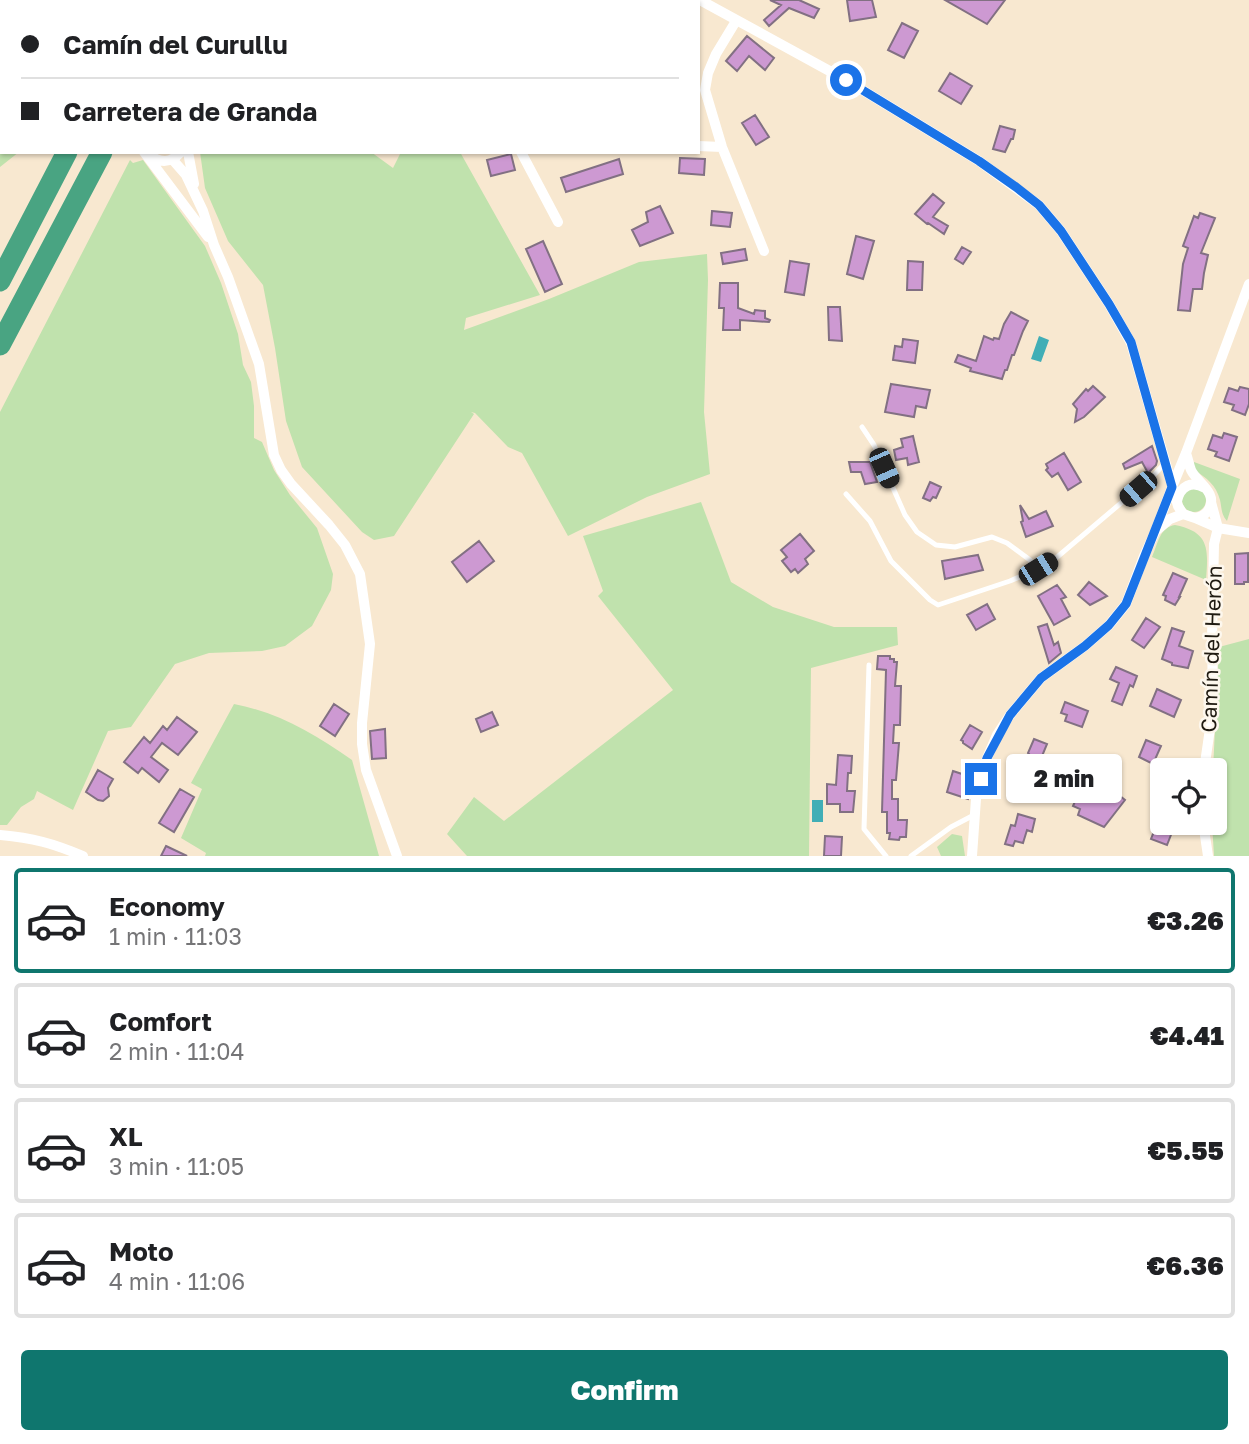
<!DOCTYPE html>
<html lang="en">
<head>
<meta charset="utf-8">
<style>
  body { margin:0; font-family:"Golos Text",sans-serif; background:#f6f6f6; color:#202124; height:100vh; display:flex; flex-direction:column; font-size:26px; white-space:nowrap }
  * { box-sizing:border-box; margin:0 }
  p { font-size:23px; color:#757577 }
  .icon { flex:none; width:38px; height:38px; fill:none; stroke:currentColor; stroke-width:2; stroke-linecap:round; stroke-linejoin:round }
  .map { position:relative; height:856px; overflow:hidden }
  .sheet { display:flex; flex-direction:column; background:#fff; flex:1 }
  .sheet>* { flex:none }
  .hud { position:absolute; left:0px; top:0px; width:700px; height:154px; box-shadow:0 2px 5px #0004; display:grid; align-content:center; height:154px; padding:0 21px; background:#fff }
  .buttons { position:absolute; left:1150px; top:758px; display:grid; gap:14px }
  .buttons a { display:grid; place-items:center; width:77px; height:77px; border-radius:7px; background:#fff; box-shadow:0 2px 5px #0004; font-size:35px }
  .end { position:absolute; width:32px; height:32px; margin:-16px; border:9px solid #1a73e8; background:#fff; box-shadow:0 0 0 4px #fff }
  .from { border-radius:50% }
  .bubble { position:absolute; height:49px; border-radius:7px; background:#fff; box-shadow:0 2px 5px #0004; font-size:23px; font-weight:800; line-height:49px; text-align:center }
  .car { position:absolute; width:21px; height:42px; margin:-21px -10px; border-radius:9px; box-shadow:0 0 5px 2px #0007; background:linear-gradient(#222 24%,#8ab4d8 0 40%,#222 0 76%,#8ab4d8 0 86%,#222 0) }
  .hud b { display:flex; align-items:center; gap:24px; height:66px; font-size:26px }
  .hud b+b { border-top:2px solid #e0e0e0 }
  .hud i { width:18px; height:18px; background:#202124 }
  ul { padding:12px 0 0; list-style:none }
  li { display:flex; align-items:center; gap:21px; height:105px; margin:0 14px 10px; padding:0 7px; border:4px solid #e0e0e0; border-radius:7px }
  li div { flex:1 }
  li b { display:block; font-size:26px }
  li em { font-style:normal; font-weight:800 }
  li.current { border-color:#0f766e }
  li>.icon { width:63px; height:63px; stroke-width:1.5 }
  .action { display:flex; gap:14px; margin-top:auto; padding:14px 21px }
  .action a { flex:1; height:80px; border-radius:7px; background:#0f766e; color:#fff; font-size:28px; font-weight:800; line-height:80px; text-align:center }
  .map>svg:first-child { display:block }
  .green { fill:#c0e2ad }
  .water { fill:#41aeb6 }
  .building { fill:#cd99d2; stroke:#827083; stroke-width:2 }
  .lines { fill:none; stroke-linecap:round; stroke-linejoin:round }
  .lane { stroke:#fff; stroke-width:5 }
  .street { stroke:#fff; stroke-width:10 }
  .highway { stroke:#49a482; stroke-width:21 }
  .route { stroke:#1a73e8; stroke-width:9 }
  .labels { text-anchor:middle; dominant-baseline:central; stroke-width:5; stroke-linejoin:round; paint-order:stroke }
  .street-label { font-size:21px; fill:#1f1a11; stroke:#fdf7ed }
</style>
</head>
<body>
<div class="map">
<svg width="1249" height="856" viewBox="0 0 1249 856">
  <rect width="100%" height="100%" fill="#f8e8d0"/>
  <path class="green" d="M0,9L2,11V152H19L0,167Z
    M200,152H371L393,168L401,152H460L540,295L466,318L464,330L549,299L639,262L707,254L708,280L704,412L710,474L647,497L568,536L522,453L508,447L475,413L471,412L474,414L394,536L374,540L362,532L302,467L286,421L275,348L263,285L228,241L205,188Z
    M130,160L133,163L143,160L205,246L221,283L238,334L243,365L251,382L254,406V438L262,442L274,470L290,495L317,528L333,574L331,590L312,626L285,646L262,651L209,653L175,664L131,727L108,731L73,810L37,791L34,799L21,807L7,825H0V412Z
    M1194,462L1240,479L1227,521C1221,514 1222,509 1220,500C1216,485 1207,478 1194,470Z
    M1182 500a12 12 0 1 1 24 0a12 12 0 1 1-24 0Z
    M701,502L731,582L773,607L834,627H897L898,645L811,668L809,856H467L447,834L474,797L504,821L673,690L598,596L603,591L583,536Z
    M1175,525C1211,532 1208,551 1206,580L1152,557C1158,543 1160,527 1175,525Z
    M1249,639V856H1214L1212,823L1214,822V770H1213L1219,647Z
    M234,704C280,713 314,734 352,760L379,856H205L206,853L181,838L202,789L191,783Z
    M952,834L962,836L965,856H941L937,847Z"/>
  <path class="water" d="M1039,336L1049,340L1041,362L1031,359Z
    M812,800H823V822H812Z"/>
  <path class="building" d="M770,0H799L819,9L814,18L789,8L769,26L764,20L781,5Z
    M847,0H872L876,17L850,21Z
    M945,0H1005L987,24Z
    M902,23L918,31L904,58L888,50Z
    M747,36L774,58L765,70L749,56L737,71L726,61Z
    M950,73L972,86L961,104L939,91Z
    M755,115L769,137L756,145L742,123Z
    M1000,126L1015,130L1013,139H1011L1005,152L993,149Z
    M511,154L515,170L491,176L487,160Z
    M680,158L705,159L704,175L679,173Z
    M619,159L623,174L566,192L561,178Z
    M933,194L944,203L933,217L948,226L944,234L928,223L927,224L915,214Z
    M660,206L673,233L640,246L632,230L648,222L646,212Z
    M712,211L732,213L730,227L711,225Z
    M1200,213L1215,218L1201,253L1208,255L1204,273L1202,289H1193L1190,311L1178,310L1183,264L1188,248L1183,246L1194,216L1198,218Z
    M856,236L874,241L863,279L847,274Z
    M543,241L562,284L545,292L526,249Z
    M962,247L971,252L963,264L955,259Z
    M745,249L747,260L723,264L721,253Z
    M790,261L809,264L804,295L785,292Z
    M908,261L923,262L922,290H907Z
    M720,283H738V308L754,314L755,310L765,311V318L770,320L769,322L740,320V330H723L724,308H719Z
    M828,307H840L842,341L829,340Z
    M1011,312L1028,321L1023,331L1014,355H1012L1007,370H1005L1002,379L970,371L971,368L955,362L958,355L976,361L984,336L993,340L994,338L999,339L1004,324Z
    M903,339L918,341L915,363L893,360L895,346L902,347Z
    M891,384L930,390L926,408L916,406L914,417L885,412Z
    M1093,386L1105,397L1084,417L1075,422L1077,409L1073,404L1086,389L1088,391Z
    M1240,387L1249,389V404L1245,415L1232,410L1234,405L1224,402L1229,388L1238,391Z
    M1224,433L1237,437L1229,461L1215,456L1217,452L1208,449L1213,435L1222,438Z
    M913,436L919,462L908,465L907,458L896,460L894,450L903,447L901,439Z
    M1152,446L1157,461L1156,465L1148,473L1142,462L1125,469L1123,464Z
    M1064,453L1081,482L1068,490L1058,473L1052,477L1046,470L1048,468L1046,464Z
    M849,462H870L877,482L865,484L861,472H851Z
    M930,482L941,487L936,498L933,497L930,501L923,498Z
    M1020,505L1029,519L1046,511L1053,526L1026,537L1021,522L1023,521Z
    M800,534L814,551L805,559L808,564L798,573L795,569L791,572L782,561L787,557L781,550Z
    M479,541L494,561L467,582L452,562Z
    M1248,553V582H1244V584H1235V554Z
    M978,555L983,570L945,579L942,561Z
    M1173,573L1187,579L1179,597H1180L1175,605L1165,600L1166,596L1163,595Z
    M1089,582L1107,596L1090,605L1078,595Z
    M1057,585L1066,597L1061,599L1070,616L1054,625L1038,596Z
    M987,604L995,619L976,630L967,615Z
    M1146,618L1160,627L1144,648L1132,640Z
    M1047,624L1054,645L1058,642L1061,653L1049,663L1038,627Z
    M1172,628L1184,632L1179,646L1193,651L1188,668L1172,665V663L1162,659Z
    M878,656H890V659H894V662H897L895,686H901L900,725H894L893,743H899L896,780H892V799H898V820H907L906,837H900L899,840L889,839L890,833H887V812H882L886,670L877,669Z
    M1116,667L1137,676L1133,687L1130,685L1122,705L1112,701L1119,683L1110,679Z
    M1157,689L1181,700L1174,717L1150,706Z
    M1065,702L1088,711L1082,727L1065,721L1067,715L1061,713Z
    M334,704L349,714L335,736L320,726Z
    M492,712L498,725L481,732L476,719Z
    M177,717L197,732L178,755L162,743L151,757L168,770L159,782L142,768L138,773L124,762L144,737L150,743L163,726L167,730Z
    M970,725L982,732L972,749L963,743V741L961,740Z
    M385,729L386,758L372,759L370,731Z
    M1034,739L1047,744L1040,761L1028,756L1029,754L1028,753Z
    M1146,740L1161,746L1153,764L1139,757Z
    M838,755L852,756L851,773H848L847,791H855L853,812H840V804H827V784L836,785Z
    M1102,769L1115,776L1110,788L1125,800L1104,827L1078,815L1080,809L1073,806L1079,792L1088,796Z
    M98,770L113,779L108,788L109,796L103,801L98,800L86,792Z
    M953,771L974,778L968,799L947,792Z
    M180,789L194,797L174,832L159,823Z
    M1018,814L1035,819L1032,832L1027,830L1023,843L1015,841L1013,846L1005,844L1011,825L1015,826Z
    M1159,819L1162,821V822H1176L1167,845L1151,839Z
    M825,836L842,837L841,856H824Z
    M166,846L187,856H161Z"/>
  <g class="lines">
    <path class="lane" d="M341,0L342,2
      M862,427L874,445L905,515L917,532L936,545L955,547L992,537L1007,543L1030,560L1038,569
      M846,494L870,521L891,561L930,600L938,605L1010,581L1038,569L1056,558L1153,476L1165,463
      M869,665L864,829L886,856
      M911,856L951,827L974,815"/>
    <path class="street" d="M22,0L23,2
      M700,0L846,80L979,161L1039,205L1061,231L1109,304L1131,343L1178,506L1183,514L1195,518C1201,517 1206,515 1209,509C1218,492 1197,483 1191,470C1189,465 1188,459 1186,453
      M275,2L278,0
      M736,21L716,54L708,73L705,90L722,147L764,251
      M698,146L722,147
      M144,152L208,237
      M188,152L194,184
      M521,152L558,222
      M149,154C160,164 171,163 181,152
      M172,159L186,175L203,211L214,245L228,277L259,364L274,455L281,470L291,484L329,525L345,545L360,574L370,644L362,723V744L366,770L397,856
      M1177,501C1180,486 1192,480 1205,488
      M1195,518L1218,528L1249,533
      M1157,530L1170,519L1183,514
      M1204,770L1213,708L1212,639L1214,544L1218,528L1211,502
      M1203,822L1208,856
      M0,835C33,838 52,843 83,856
      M972,856L976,799L987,758L997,735L1010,715L1041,678L1085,646L1109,625L1126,604L1144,556L1155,532L1172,487L1186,453L1249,284"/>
    <path class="highway" d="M147,2L148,0
      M182,2V0
      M0,281L67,152
      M0,345L102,152"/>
  </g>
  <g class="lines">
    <path class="route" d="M846,80L979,161L1016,187L1039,205L1061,231L1109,304L1131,342L1172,487L1126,604L1109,625L1085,646L1041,678L1010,715L987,758L981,779"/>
  </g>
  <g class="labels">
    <g class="street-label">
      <text transform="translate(1211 649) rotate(-88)">Camín del Herón</text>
    </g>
  </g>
</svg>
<div class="buttons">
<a><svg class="icon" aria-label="locate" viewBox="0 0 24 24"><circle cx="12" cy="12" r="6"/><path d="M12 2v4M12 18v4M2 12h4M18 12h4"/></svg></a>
</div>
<i class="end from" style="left:846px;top:80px"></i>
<i class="end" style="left:981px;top:779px"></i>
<div class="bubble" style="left:1006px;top:754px;width:116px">2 min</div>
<i class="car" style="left:884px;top:468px;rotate:156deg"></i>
<i class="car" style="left:1138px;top:489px;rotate:229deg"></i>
<i class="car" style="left:1038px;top:569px;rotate:58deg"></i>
<div class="hud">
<b><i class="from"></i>Camín del Curullu</b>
<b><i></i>Carretera de Granda</b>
</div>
</div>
<section class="sheet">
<ul>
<li class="current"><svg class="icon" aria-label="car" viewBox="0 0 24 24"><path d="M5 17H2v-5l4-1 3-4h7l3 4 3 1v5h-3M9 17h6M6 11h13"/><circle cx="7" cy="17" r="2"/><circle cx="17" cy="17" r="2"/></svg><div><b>Economy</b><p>1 min · 11:03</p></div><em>€3.26</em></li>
<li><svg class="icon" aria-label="car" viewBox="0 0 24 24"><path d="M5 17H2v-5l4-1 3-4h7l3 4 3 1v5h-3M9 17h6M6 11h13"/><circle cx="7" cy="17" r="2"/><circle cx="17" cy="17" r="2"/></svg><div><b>Comfort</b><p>2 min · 11:04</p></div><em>€4.41</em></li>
<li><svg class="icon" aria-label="car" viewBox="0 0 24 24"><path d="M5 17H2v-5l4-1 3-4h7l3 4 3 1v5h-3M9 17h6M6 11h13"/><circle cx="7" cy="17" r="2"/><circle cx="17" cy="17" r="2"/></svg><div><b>XL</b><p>3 min · 11:05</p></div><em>€5.55</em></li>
<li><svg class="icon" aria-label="car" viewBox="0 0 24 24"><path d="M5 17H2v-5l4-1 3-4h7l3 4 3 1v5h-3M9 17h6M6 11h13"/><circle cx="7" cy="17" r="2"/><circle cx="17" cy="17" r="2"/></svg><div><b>Moto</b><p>4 min · 11:06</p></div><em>€6.36</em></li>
</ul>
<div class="action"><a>Confirm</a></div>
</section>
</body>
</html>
